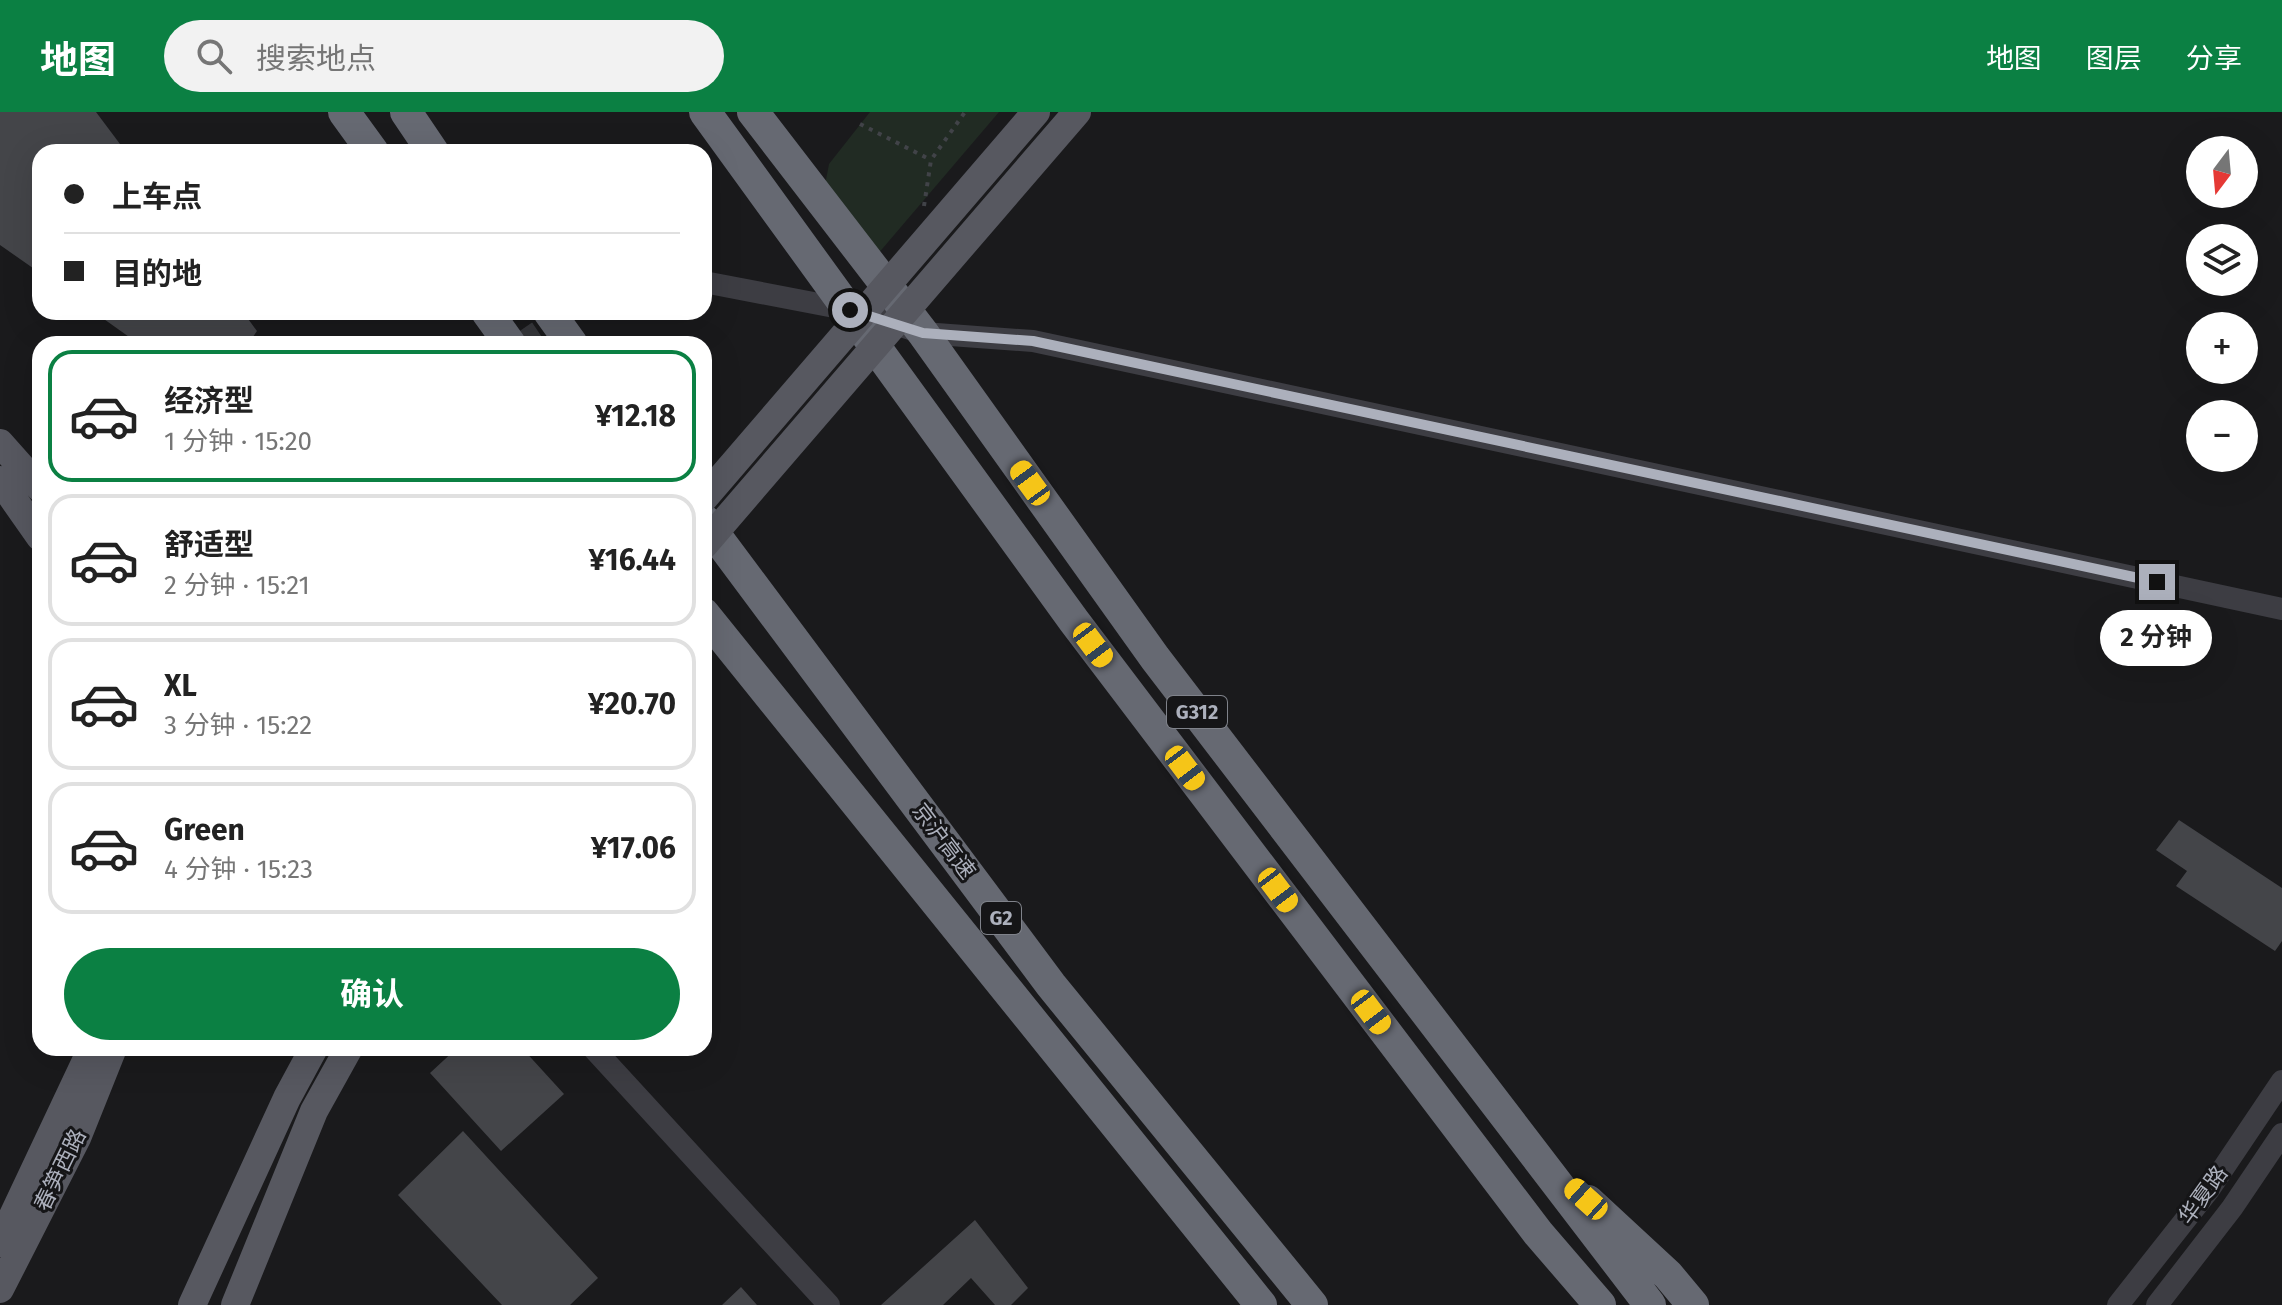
<!DOCTYPE html>
<html lang="zh">
<head>
<meta charset="utf-8">
<style>
  body { margin:0; font-family:"Fira Sans","Noto Sans SC",sans-serif; background:#f2f2f2; color:#222; height:100vh; display:flex; flex-direction:column; font-size:30px; white-space:nowrap }
  * { box-sizing:border-box; margin:0 }
  p { font-size:26px; color:#767676 }
  .icon { flex:none; width:44px; height:44px; fill:none; stroke:currentColor; stroke-width:2; stroke-linecap:round; stroke-linejoin:round }
  .map { position:relative; flex:1; overflow:hidden }
  .sheet { position:absolute; left:32px; top:224px; width:680px; height:720px; display:flex; flex-direction:column; background:#fff; border-radius:24px; box-shadow:0 8px 32px #0002 }
  .sheet>* { flex:none }
  .top-card { position:absolute; left:32px; top:32px; width:680px; height:176px; border-radius:24px; box-shadow:0 8px 32px #0002; display:grid; align-content:center; height:176px; padding:0 32px; background:#fff }
  .needle { width:52px; rotate:196deg }
  .buttons { position:absolute; left:2186px; top:24px; display:grid; gap:16px }
  .buttons a { display:grid; place-items:center; width:72px; height:72px; border-radius:50%; background:#fff; box-shadow:0 8px 32px #0002; font-size:40px }
  .end { position:absolute; width:36px; height:36px; margin:-18px; border:10px solid #acb0bc; background:#111; box-shadow:0 0 0 4px #111 }
  .from { border-radius:50% }
  .bubble { position:absolute; height:56px; border-radius:28px; background:#fff; box-shadow:0 8px 32px #0002; font-size:26px; font-weight:700; line-height:56px; text-align:center }
  .car { position:absolute; width:24px; height:48px; margin:-24px -12px; border-radius:10px; box-shadow:0 0 6px 2px #0007; background:linear-gradient(#f5c518 24%,#345 0 40%,#f5c518 0 76%,#345 0 86%,#f5c518 0) }
  .top-card b { display:flex; align-items:center; gap:28px; height:76px; font-size:30px }
  .top-card b+b { border-top:2px solid #e0e0e0 }
  .top-card i { width:20px; height:20px; background:#222 }
  ul { padding:14px 0 0; list-style:none }
  li { display:flex; align-items:center; gap:24px; height:132px; margin:0 16px 12px; padding:0 16px; border:4px solid #e0e0e0; border-radius:24px }
  li div { flex:1 }
  li b { display:block; font-size:30px }
  li em { font-style:normal; font-weight:700 }
  li.current { border-color:#0b8043 }
  li>.icon { width:72px; height:72px; stroke-width:1.5 }
  .cta { display:flex; gap:16px; margin-top:auto; padding:16px 32px }
  .cta a { flex:1; height:92px; border-radius:48px; background:#0b8043; color:#fff; font-size:32px; font-weight:700; line-height:92px; text-align:center }
  header { display:flex; align-items:center; gap:48px; box-sizing:border-box; height:112px; padding:0 40px; background:#0b8043; color:#fff }
  header strong { font-size:38px }
  nav { display:flex; gap:44px; margin-inline-start:auto; font-size:28px }
  .search { width:560px; height:72px; background:#f2f2f2; display:flex; align-items:center; gap:20px; box-sizing:border-box; padding:0 28px; border-radius:44px; color:#767676; font-size:30px }
  .map>svg:first-child { display:block }
  .green { fill:#212b23 }
  .building { fill:#444549 }
  .lines { fill:none; stroke-linecap:round; stroke-linejoin:round }
  .minor-tunnel { stroke:#37383c; stroke-width:22; stroke-dasharray:22 11; stroke-linecap:butt }
  .path { stroke:#414348; stroke-width:4; stroke-dasharray:4 6; stroke-linecap:butt }
  .minor { stroke:#3d3d43; stroke-width:22 }
  .major { stroke:#575860; stroke-width:28 }
  .highway { stroke:#666972; stroke-width:32 }
  .major-bridge { stroke:#575860; stroke-width:28 }
  .route { stroke:#acb0bc; stroke-width:10 }
  .labels { text-anchor:middle; dominant-baseline:central; stroke-width:6; stroke-linejoin:round; paint-order:stroke }
  .shield { fill:#151517; stroke:#7f828a; stroke-width:2 }
  .shield-label { font-size:20px; font-weight:bold; fill:#acb0bc }
  .street-label { font-size:22px; fill:#acb0bc; stroke:#151517 }
</style>
</head>
<body>
<header>
<strong>地图</strong>
<div class="search"><svg class="icon" aria-label="search" viewBox="0 0 24 24"><circle cx="10" cy="10" r="6"/><path d="M15 15l6 6"/></svg>搜索地点</div>
<nav><a>地图</a><a>图层</a><a>分享</a></nav>
</header>
<div class="map">
<svg width="2282" height="1193" viewBox="0 0 2282 1193">
  <rect width="100%" height="100%" fill="#1a1a1c"/>
  <path class="green" d="M870,0H999L877,143L825,73L829,52Z"/>
  <path class="building" d="M0,0H96L126,40H40V161L0,133Z
    M94,200H243L257,219L248,232H139Z
    M2179,708L2282,776V829L2275,839L2176,774L2187,759L2156,738Z
    M457,936H522L564,982L501,1039L430,961Z
    M463,1019L598,1166L570,1193H502L398,1083Z
    M975,1108L1028,1176L1011,1193H995L971,1166L943,1193H881Z
    M741,1175L757,1193H722Z"/>
  <g class="lines">
    <path class="minor-tunnel" d="M520,232L566,201"/>
    <path class="path" d="M860,12L931,48
      M924,94L931,48L965,0"/>
    <path class="minor" d="M704,170L850,198L923,221L1033,229L2282,497
      M593,936L829,1193
      M2118,1193L2208,1079L2282,969
      M2157,1193L2232,1096L2282,1022"/>
    <path class="major" d="M0,331L40,376
      M0,368L40,425
      M0,1131L92,936
      M0,1177L77,1026L113,936
      M192,1193L287,986L314,936
      M235,1193L314,999L349,936"/>
    <path class="highway" d="M344,0L373,40
      M406,0L433,40
      M705,0L1074,509L1538,1121L1600,1193
      M753,0L923,221L1155,546L1650,1193
      M487,200L510,232
      M549,200L572,232
      M704,408L1051,873L1312,1193
      M704,502L1261,1193
      M1588,1089L1668,1163L1693,1193"/>
    <path class="major-bridge" d="M704,386L1036,0
      M704,433L1077,0"/>
  </g>
  <g class="lines">
    <path class="route" d="M850,198L923,221L1033,229L2157,470"/>
  </g>
  <g class="labels">
    <g class="shield">
      <rect x="1167" y="584" width="60" height="32" rx="6"/>
      <rect x="981" y="790" width="40" height="32" rx="6"/>
    </g>
    <g class="shield-label">
      <text x="1197" y="600">G312</text>
      <text x="1001" y="806">G2</text>
    </g>
    <g class="street-label">
      <text transform="translate(944 729) rotate(53)">京沪高速</text>
      <text transform="translate(60 1058) rotate(-64)">春笋西路</text>
      <text transform="translate(2203 1083) rotate(-54)">华夏路</text>
    </g>
  </g>
</svg>
<div class="buttons">
<a><svg class="needle" viewBox="-14 -14 28 28"><path d="M0-13l5 13h-10z" fill="#e53935"/><path d="M0 13l5-13h-10z" fill="#767676"/></svg></a>
<a><svg class="icon" aria-label="layers" viewBox="0 0 24 24"><path d="M12 4l9 5-9 5-9-5zM3 14l9 5 9-5"/></svg></a>
<a>+</a>
<a>−</a>
</div>
<i class="end from" style="left:850px;top:198px"></i>
<i class="end" style="left:2157px;top:470px"></i>
<div class="bubble" style="left:2100px;top:498px;width:112px">2 分钟</div>
<i class="car" style="left:1030px;top:371px;rotate:324deg"></i>
<i class="car" style="left:1093px;top:533px;rotate:143deg"></i>
<i class="car" style="left:1185px;top:656px;rotate:143deg"></i>
<i class="car" style="left:1278px;top:778px;rotate:143deg"></i>
<i class="car" style="left:1371px;top:900px;rotate:143deg"></i>
<i class="car" style="left:1586px;top:1087px;rotate:312deg"></i>
<div class="top-card">
<b><i class="from"></i>上车点</b>
<b><i></i>目的地</b>
</div>
<section class="sheet">
<ul>
<li class="current"><svg class="icon" aria-label="car" viewBox="0 0 24 24"><path d="M5 17H2v-5l4-1 3-4h7l3 4 3 1v5h-3M9 17h6M6 11h13"/><circle cx="7" cy="17" r="2"/><circle cx="17" cy="17" r="2"/></svg><div><b>经济型</b><p>1 分钟 · 15:20</p></div><em>¥12.18</em></li>
<li><svg class="icon" aria-label="car" viewBox="0 0 24 24"><path d="M5 17H2v-5l4-1 3-4h7l3 4 3 1v5h-3M9 17h6M6 11h13"/><circle cx="7" cy="17" r="2"/><circle cx="17" cy="17" r="2"/></svg><div><b>舒适型</b><p>2 分钟 · 15:21</p></div><em>¥16.44</em></li>
<li><svg class="icon" aria-label="car" viewBox="0 0 24 24"><path d="M5 17H2v-5l4-1 3-4h7l3 4 3 1v5h-3M9 17h6M6 11h13"/><circle cx="7" cy="17" r="2"/><circle cx="17" cy="17" r="2"/></svg><div><b>XL</b><p>3 分钟 · 15:22</p></div><em>¥20.70</em></li>
<li><svg class="icon" aria-label="car" viewBox="0 0 24 24"><path d="M5 17H2v-5l4-1 3-4h7l3 4 3 1v5h-3M9 17h6M6 11h13"/><circle cx="7" cy="17" r="2"/><circle cx="17" cy="17" r="2"/></svg><div><b>Green</b><p>4 分钟 · 15:23</p></div><em>¥17.06</em></li>
</ul>
<div class="cta"><a>确认</a></div>
</section>
</div>
</body>
</html>
